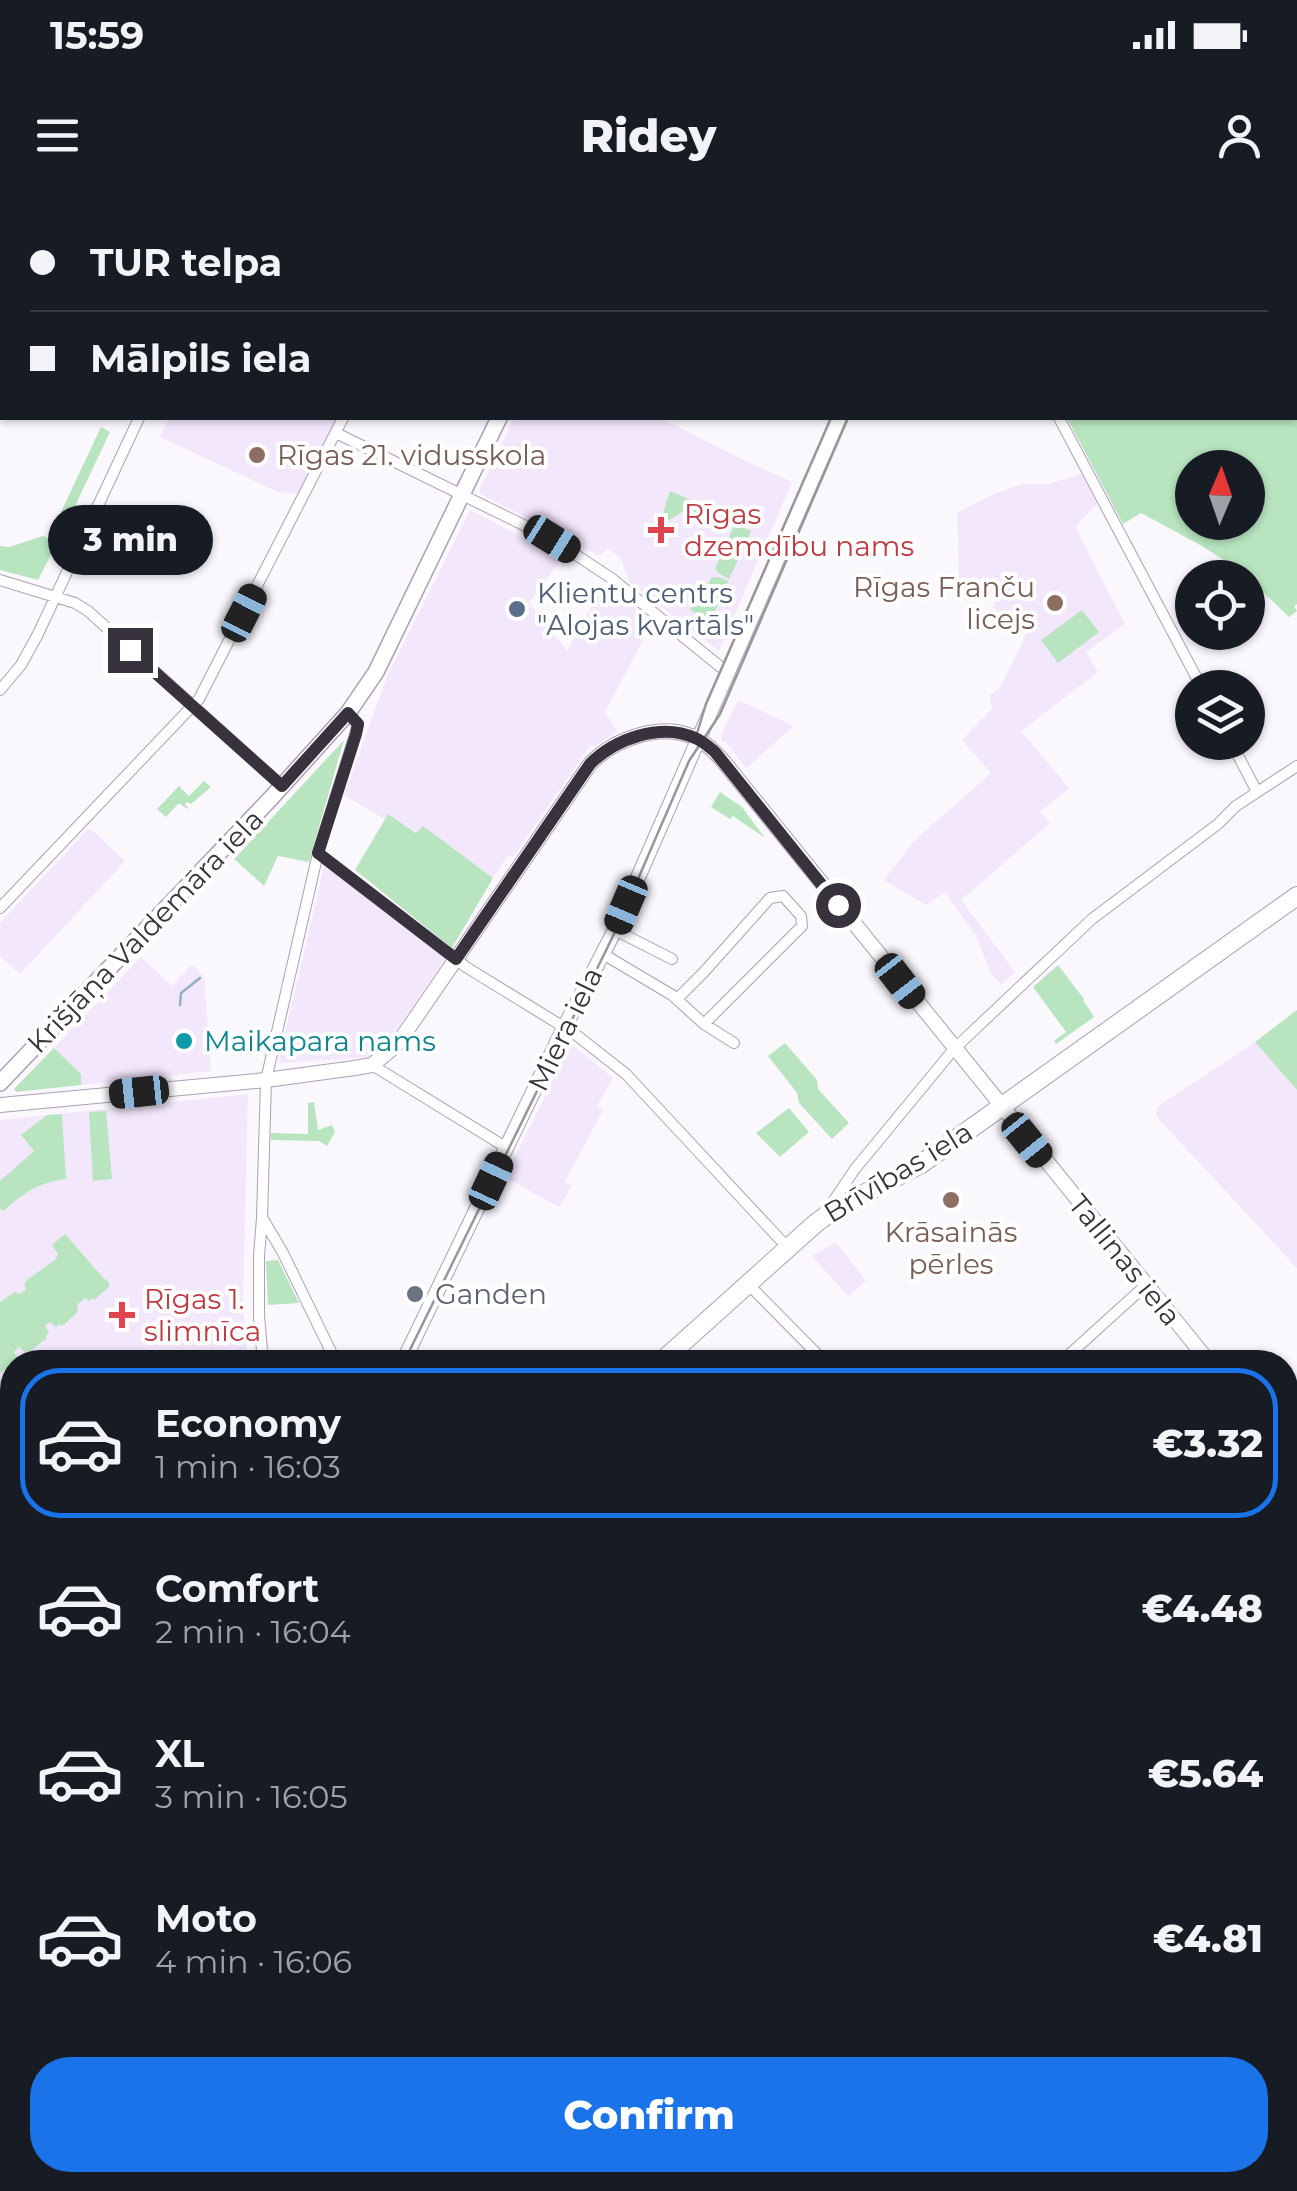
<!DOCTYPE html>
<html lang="en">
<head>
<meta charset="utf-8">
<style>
  body { margin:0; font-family:Montserrat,sans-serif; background:#242831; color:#f1f3f6; height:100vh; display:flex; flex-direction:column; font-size:38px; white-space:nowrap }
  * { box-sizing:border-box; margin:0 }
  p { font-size:32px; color:#9ea1a6 }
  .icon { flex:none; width:55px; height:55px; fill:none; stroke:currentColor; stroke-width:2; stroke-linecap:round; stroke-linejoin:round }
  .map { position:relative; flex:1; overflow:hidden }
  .drawer { position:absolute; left:0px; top:1150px; width:1298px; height:842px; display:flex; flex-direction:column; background:#171b24; border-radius:40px 40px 0 0; box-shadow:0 2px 8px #0004 }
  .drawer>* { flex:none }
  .top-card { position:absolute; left:0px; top:0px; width:1298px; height:220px; box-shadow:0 2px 8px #0004; display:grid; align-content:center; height:220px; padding:0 30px; background:#171b24 }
  .needle { width:65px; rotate:2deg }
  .buttons { position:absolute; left:1175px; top:250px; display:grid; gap:20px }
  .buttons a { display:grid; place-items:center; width:90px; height:90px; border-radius:50%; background:#171b24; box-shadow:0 2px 8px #0004; font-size:50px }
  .end { position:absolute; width:45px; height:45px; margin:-22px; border:12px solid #38323c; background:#fff; box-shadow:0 0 0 5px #fff }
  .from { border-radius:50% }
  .bubble { position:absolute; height:70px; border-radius:35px; background:#171b24; box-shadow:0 2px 8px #0004; font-size:32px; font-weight:800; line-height:70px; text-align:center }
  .car { position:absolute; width:30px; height:60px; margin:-30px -15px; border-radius:12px; box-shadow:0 0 8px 2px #0007; background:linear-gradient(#222 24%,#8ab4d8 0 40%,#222 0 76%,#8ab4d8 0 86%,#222 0) }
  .top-card b { display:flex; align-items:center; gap:35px; height:95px; font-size:38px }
  .top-card b+b { border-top:2px solid #363941 }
  .top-card i { width:25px; height:25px; background:#f1f3f6 }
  ul { padding:18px 0 0; list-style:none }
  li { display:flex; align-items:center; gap:30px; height:150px; margin:0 20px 15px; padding:0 10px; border:5px solid transparent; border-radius:40px }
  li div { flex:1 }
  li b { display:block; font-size:38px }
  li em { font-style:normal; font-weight:800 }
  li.current { border-color:#1a73e8 }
  li>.icon { width:90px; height:90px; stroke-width:1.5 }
  .cta { display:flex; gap:20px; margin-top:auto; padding:20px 30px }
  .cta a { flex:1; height:115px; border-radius:40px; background:#1a73e8; color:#fff; font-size:40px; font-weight:800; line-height:115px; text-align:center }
  .status { display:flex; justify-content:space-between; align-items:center; height:70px; padding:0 50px; background:#171b24; direction:ltr }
  .status svg { height:28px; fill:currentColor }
  header { display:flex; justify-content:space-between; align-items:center; height:130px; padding:0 30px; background:#171b24; font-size:45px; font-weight:800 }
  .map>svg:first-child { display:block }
  .built { fill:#f3e7fc }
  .green { fill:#b8e5c0; fill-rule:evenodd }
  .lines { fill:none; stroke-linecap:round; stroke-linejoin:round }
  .stream { stroke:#8fb1c0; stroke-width:2.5 }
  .street-casing { stroke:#ad9eb8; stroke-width:12 }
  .secondary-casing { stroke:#ad9eb8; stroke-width:16 }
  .primary-casing { stroke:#ad9eb8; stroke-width:18 }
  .highway-casing { stroke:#ad9eb8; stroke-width:20 }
  .street { stroke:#fff; stroke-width:10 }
  .secondary { stroke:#fff; stroke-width:14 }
  .primary { stroke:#fff; stroke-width:15 }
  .highway { stroke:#fff; stroke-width:18 }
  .tram { stroke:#9a959d; stroke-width:2.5 }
  .route { stroke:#38323c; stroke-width:12 }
  .education-dot { fill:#8d6e63; stroke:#fff; stroke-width:4 }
  .health-dot { fill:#e0444e; stroke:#fff; stroke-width:4 }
  .service-dot { fill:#5c6f8a; stroke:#fff; stroke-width:4 }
  .culture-dot { fill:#0f9aa8; stroke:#fff; stroke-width:4 }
  .worship-dot { fill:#6b7280; stroke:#fff; stroke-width:4 }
  .labels { text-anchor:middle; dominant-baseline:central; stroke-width:8; stroke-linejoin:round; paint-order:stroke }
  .education-label { font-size:28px; fill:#785e54; stroke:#fff; text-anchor:start }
  .health-label { font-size:28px; fill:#be3a42; stroke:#fff; text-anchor:start }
  .service-label { font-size:28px; fill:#4e5e75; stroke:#fff; text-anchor:start }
  .street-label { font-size:28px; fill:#38323c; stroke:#fff }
  .culture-label { font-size:28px; fill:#0d838f; stroke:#fff; text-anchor:start }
  .worship-label { font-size:28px; fill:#5b616d; stroke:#fff; text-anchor:start }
</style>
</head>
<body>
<div class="status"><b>15:59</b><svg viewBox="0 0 49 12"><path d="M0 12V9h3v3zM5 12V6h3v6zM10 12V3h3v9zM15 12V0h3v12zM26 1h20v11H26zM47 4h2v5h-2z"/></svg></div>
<header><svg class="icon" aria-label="menu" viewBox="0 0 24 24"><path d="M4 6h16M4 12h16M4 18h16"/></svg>Ridey<svg class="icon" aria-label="person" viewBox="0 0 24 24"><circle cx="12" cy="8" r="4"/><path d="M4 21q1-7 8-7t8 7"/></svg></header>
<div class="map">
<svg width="1297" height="1991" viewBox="0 0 1297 1991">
  <rect width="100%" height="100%" fill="#faf7fd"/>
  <path class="built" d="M169,218H338L299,294L278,292L160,237Z
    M514,218H661L739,258L792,282L719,451L629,382L621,358L608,348L599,356L481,294L479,291Z
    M1082,274L1097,304L1075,327L1125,424L1086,452L1098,472L1021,531L1069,588L1040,612L1050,623L961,700L1015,772L1001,785L991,773L976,736L945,692L926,705L884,680L915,640L991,573L962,540L992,509L990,495L999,489L1028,431L993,408L998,396L959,378L957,313L994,294L1023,284H1048Z
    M470,310L562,358L529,403L567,451L603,386L653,421L605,512L617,531L597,545L589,547L513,657L508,655L493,678L423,627L417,633L388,614L384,619L344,595L387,477Z
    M738,500L794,526L746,568L727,543L722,541L721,536Z
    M88,629L94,632L125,661L20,774L0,756V723Z
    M328,665L446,758L384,847L372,857L278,863L324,667Z
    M141,757L172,786L192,765L204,777L211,871L81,885V874L54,848Z
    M1255,842L1297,890V1068L1156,916L1157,907Z
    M571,844L613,878L597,906L603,910L565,982L572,986L559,1007L505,977Z
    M248,894L243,1103L248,1162H12V1303L0,1312V920Z
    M836,1042L866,1081L848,1096L812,1056Z
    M901,1980H968L956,1991H905L897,1984Z"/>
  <path class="green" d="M951,0H1297V404L1294,406L1297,411L1289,417L1243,373L1202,346L1141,313L1123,324L1067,218H1295V2H952ZM1192,268H1248V322H1192Z
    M101,227L110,232L67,323L60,318L61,312Z
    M670,291L707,307L703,317L684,311L661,325L660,323Z
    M735,324L751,331L729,379L720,374L715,369Z
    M43,336L55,342L56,345L38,380L0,370V346L9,347Z
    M718,377L728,381L709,425L690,409L696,400L701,402L711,378Z
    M1082,410L1099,432L1058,463L1041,440Z
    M344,540L309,662L278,656L264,686L234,659Z
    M204,581L211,587L191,604L187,602L185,604L188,608L187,609L179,603L166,617L157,609L179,586L189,596Z
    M720,592L742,607L765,638L733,616L730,619L711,607Z
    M388,614L416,633L423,626L493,678L452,748L355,670Z
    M1058,765L1084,799L1083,800L1094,817L1056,844L1054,841L1066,832L1033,787Z
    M1297,810V890L1255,842Z
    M785,843L817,880L818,889L849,923L832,939L799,903L797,893L768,856Z
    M54,848L81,874V885L16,892L14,889Z
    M314,902L318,930L332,925L335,932L327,946L319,941L271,940V933L308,934V903Z
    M789,908L809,932L780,957L756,933Z
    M106,911L112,979L93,981L89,912Z
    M62,914L66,979C36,983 25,993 3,1011L0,1008V981L34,951L21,935L47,915Z
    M65,1034L105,1080L107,1079L110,1086L94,1100L92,1098L89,1101L85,1098L77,1105L78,1112L62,1126L60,1124L56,1127L50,1122L45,1126L49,1133L46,1136L47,1138L30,1151L25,1152L19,1147L14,1152L18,1159L0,1173V1102L15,1092L20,1094L26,1089L24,1084L27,1080L55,1060L58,1054L52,1045Z
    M278,1060L299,1103L268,1105L266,1061Z
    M1285,1645L1297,1657V1991H1061L1051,1980H1285Z"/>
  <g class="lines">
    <path class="stream" d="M180,805L181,793L200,778"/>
    <g class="street-casing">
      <path id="street" d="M767,0L771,2
        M943,0L944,2
        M241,2L242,0
        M448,2L449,0
        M0,13L2,14
        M1059,218L1202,488
        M336,233L552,339L611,378L728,473
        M0,380L75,403L88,411L282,586
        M0,490L21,465L38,434L139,218
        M1231,542L1257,592
        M318,653L466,767L575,834L626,874L787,1047
        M0,708L199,499L343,218
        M615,730L672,759
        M603,754L672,795L704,824L802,726L801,716L783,696L770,698L704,772L677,799
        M704,824L734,843
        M372,865L507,948
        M828,1009L855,969L954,849L1092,719L1218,624L1236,606L1297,566
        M263,1019L283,1053L336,1162
        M748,1084L825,1162
        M263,1162L259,1116V1056L262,1018L266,880L318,653L357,528L358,524L348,513
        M1061,1162L1146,1085
        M0,1351L12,1367
        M1285,1632L1297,1645
        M0,1637L12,1649
        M0,1834L12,1825
        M0,1923L12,1937
        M0,1976L12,1966
        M52,1980L62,1991
        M140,1980L149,1991
        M363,1980L374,1991
        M598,1980L609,1991"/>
    </g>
    <g class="secondary-casing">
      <path id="secondary" d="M933,2L934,0
        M0,905L266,880L355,868L372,865L393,848L403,836L590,564C615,538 665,520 699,540C708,545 716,553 723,561L1209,1162
        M403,1162L564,828L615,730L839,218
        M1285,1223L1297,1213
        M1285,1255L1297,1270
        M873,1980L885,1991
        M391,1991L403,1980"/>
    </g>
    <g class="primary-casing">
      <path id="primary" d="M603,2L604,0
        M0,883L273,596L348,513L376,472L499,218
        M1285,1559L1297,1548
        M810,1991L823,1980"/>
    </g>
    <g class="highway-casing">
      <path id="highway" d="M661,1162L816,1023L835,1009L921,964L1297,696
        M0,1549L12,1537"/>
    </g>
    <use href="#street" class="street"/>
    <use href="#secondary" class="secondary"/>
    <use href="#primary" class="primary"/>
    <use href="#highway" class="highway"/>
    <path class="tram" d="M924,2L925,0
      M942,2L944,0
      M694,543L706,504L831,218
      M404,1162L616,730L689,561L720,514L848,218
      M1285,1220L1297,1210
      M387,1991L400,1980"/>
  </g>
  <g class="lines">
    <path class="route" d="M130,450L282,586L348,513L358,524L356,534L318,653L456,759L590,564C615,539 661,522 695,538C703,541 709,547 715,552L838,705"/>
  </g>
  <g class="education-dot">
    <circle cx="257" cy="255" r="10"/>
    <circle cx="1055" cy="403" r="10"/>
    <circle cx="951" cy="1000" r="10"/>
  </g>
  <g class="health-dot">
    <path d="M656 315h10v10h10v10h-10v10h-10v-10h-10v-10h10z"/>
    <path d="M117 1100h10v10h10v10h-10v10h-10v-10h-10v-10h10z"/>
  </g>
  <circle class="service-dot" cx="517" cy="409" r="10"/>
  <circle class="culture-dot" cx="184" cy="841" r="10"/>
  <circle class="worship-dot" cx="415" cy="1094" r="10"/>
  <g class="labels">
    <g class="education-label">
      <text x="277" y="255">Rīgas 21. vidusskola</text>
      <text x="1035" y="387" text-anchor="end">Rīgas Franču<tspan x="1035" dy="32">licejs</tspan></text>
      <text x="951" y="1032" text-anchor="middle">Krāsainās<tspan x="951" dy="32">pērles</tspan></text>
    </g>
    <g class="health-label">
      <text x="684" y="314">Rīgas<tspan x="684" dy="32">dzemdību nams</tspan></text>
      <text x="144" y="1099">Rīgas 1.<tspan x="144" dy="32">slimnīca</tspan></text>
    </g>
    <g class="service-label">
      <text x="537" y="393">Klientu centrs<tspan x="537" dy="32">"Alojas kvartāls"</tspan></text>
    </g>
    <g class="street-label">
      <text transform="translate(145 731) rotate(-46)">Krišjāņa Valdemāra iela</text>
      <text transform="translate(565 829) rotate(-64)">Miera iela</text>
      <text transform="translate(898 972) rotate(-31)">Brīvības iela</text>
      <text transform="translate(1125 1060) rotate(51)">Tallinas iela</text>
    </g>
    <g class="culture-label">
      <text x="204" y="841">Maikapara nams</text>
    </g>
    <g class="worship-label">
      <text x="435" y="1094">Ganden</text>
    </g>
  </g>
</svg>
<div class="buttons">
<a><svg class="needle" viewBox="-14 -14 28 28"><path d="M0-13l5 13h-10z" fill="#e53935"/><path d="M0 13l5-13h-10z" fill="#9ea1a6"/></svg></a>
<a><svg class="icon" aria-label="locate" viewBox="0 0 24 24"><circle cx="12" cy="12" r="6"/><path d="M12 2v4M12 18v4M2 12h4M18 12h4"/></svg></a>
<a><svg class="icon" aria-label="layers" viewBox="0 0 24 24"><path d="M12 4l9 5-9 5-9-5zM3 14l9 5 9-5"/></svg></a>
</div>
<i class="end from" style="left:838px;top:705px"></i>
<i class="end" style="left:130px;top:450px"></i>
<div class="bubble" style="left:48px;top:305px;width:165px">3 min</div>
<i class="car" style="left:552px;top:339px;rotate:122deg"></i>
<i class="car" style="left:244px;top:413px;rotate:27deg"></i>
<i class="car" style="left:626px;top:705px;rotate:203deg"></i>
<i class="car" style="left:900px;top:781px;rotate:142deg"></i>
<i class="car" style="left:139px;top:892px;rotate:264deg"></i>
<i class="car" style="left:1027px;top:940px;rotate:141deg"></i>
<i class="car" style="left:491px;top:981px;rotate:25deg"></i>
<div class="top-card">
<b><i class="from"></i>TUR telpa</b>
<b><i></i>Mālpils iela</b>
</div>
<section class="drawer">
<ul>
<li class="current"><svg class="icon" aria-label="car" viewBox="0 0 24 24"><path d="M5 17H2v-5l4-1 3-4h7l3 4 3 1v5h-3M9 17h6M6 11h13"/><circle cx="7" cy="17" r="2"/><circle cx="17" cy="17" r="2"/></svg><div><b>Economy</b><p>1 min · 16:03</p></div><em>€3.32</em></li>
<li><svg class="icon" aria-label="car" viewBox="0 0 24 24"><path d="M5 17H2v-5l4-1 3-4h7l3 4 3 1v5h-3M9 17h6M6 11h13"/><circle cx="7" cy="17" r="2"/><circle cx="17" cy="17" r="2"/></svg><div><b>Comfort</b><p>2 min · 16:04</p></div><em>€4.48</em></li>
<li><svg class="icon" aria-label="car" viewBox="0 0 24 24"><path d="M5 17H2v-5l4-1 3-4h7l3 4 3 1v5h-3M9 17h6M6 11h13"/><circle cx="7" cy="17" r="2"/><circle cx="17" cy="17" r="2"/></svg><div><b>XL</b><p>3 min · 16:05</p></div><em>€5.64</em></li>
<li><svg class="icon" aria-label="car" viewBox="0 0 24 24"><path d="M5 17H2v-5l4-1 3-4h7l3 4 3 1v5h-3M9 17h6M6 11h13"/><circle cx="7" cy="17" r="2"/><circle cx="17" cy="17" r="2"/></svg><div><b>Moto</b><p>4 min · 16:06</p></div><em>€4.81</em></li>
</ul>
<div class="cta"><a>Confirm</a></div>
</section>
</div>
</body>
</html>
